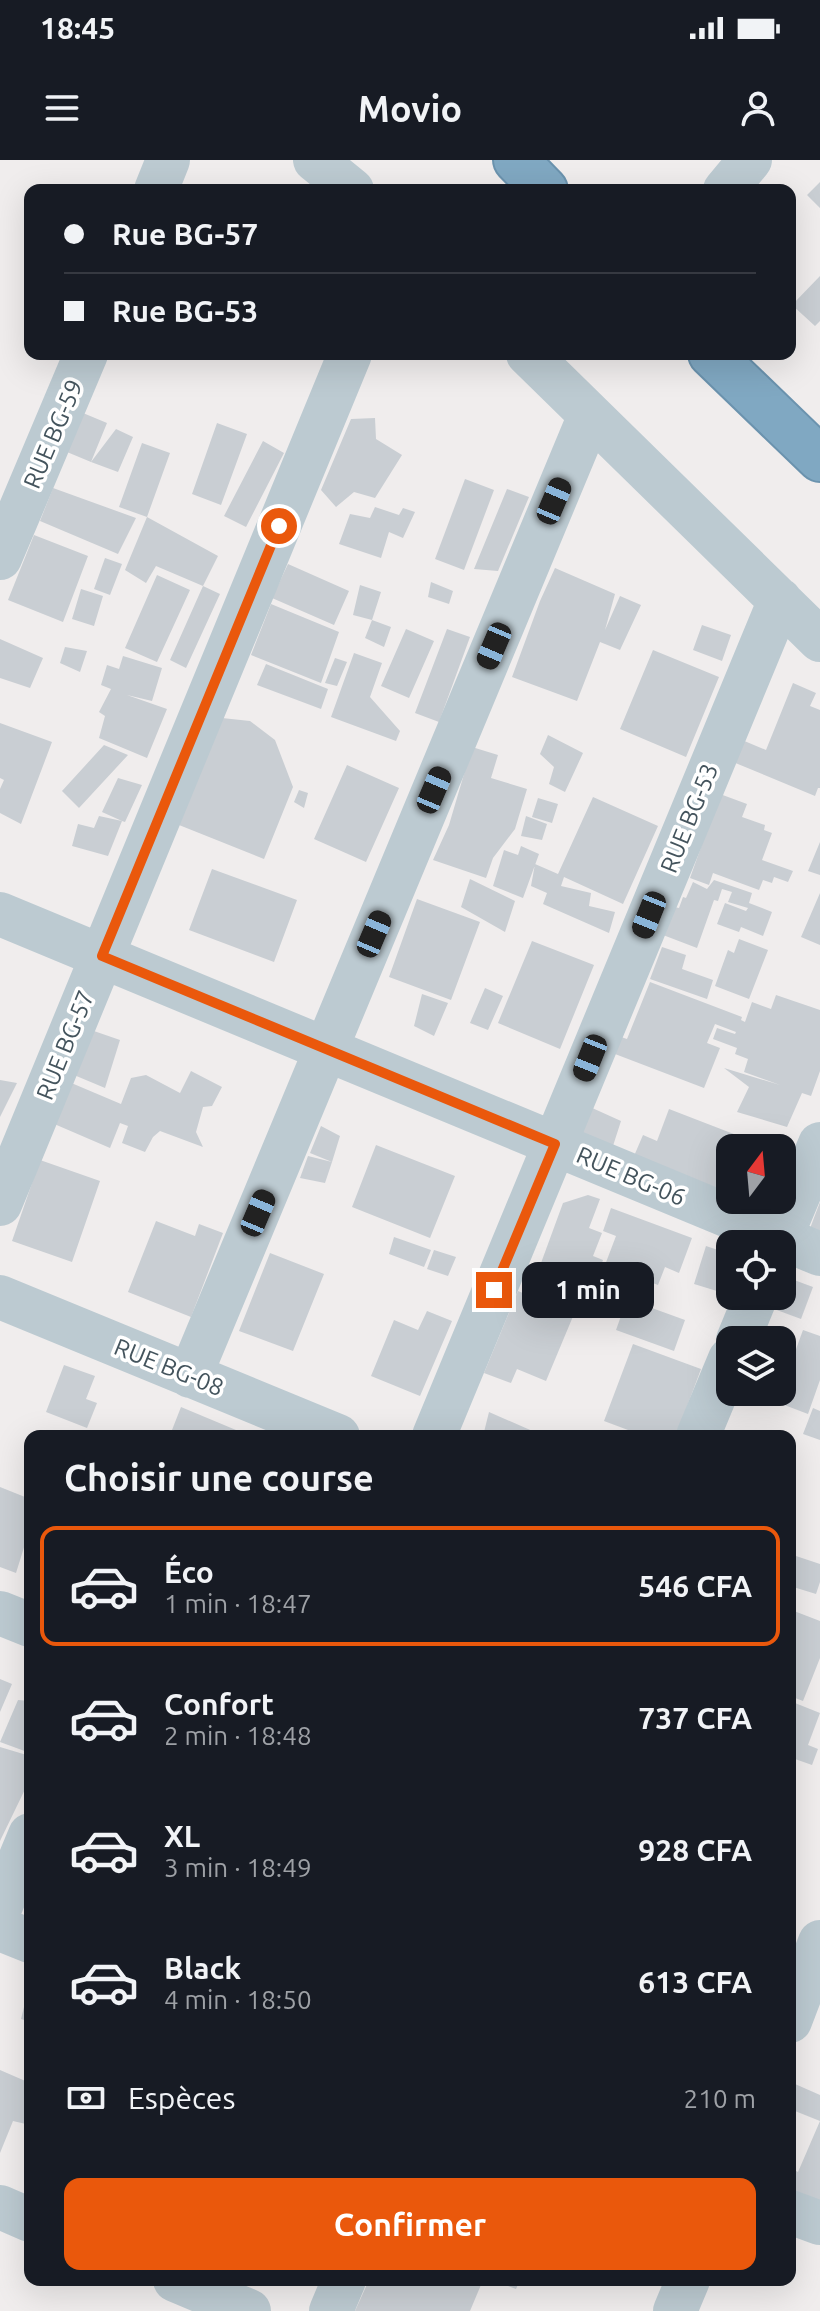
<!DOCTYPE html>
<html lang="fr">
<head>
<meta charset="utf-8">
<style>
  body { margin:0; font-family:Ubuntu,sans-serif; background:#242831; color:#f1f3f6; height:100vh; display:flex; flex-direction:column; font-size:30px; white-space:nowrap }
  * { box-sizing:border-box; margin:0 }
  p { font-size:26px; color:#9ea1a6 }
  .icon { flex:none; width:44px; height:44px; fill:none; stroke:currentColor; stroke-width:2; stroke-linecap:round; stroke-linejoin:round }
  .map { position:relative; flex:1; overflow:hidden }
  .drawer { position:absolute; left:24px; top:1270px; width:772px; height:856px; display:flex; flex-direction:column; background:#171b24; border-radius:16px; box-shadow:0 8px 32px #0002 }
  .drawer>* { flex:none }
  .top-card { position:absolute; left:24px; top:24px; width:772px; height:176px; border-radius:16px; box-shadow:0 8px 32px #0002; display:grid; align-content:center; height:176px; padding:0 40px; background:#171b24 }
  .needle { width:52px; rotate:16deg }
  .controls { position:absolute; left:716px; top:974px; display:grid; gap:16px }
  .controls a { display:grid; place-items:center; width:80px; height:80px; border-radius:16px; background:#171b24; box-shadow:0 8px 32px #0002; font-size:40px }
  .end { position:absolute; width:36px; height:36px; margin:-18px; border:10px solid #ea580c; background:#fff; box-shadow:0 0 0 4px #fff }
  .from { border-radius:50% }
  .bubble { position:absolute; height:56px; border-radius:16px; background:#171b24; box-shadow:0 8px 32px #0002; font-size:26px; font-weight:700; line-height:56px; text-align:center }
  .car { position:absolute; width:24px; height:48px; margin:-24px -12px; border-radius:10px; box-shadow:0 0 6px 2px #0007; background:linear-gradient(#222 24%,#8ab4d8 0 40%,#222 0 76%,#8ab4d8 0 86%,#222 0) }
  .top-card b { display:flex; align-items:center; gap:28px; height:76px; font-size:30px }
  .top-card b+b { border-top:2px solid #363941 }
  .top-card i { width:20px; height:20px; background:#f1f3f6 }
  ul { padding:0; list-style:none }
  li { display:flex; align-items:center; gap:24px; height:120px; margin:0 16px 12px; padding:0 24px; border:4px solid transparent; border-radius:16px }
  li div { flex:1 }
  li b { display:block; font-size:30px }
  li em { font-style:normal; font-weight:700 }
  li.on { border-color:#ea580c }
  li>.icon { width:72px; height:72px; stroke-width:1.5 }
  h2 { padding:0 40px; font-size:36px; line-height:96px }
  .pay { display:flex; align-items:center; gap:20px; height:88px; padding:0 40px; font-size:30px }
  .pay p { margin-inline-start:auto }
  .action { display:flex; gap:16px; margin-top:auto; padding:16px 40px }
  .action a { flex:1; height:92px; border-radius:16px; background:#ea580c; color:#fff; font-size:32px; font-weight:700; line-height:92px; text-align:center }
  .status { display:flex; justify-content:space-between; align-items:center; height:56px; padding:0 40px; background:#171b24; direction:ltr }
  .status svg { height:22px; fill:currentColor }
  header { display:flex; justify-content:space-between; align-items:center; height:104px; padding:0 40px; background:#171b24; font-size:36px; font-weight:700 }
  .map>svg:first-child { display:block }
  .building { fill:#c9ced3 }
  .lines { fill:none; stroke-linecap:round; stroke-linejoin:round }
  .highway-casing { stroke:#6b93ae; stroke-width:48 }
  .minor { stroke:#bccad1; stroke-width:44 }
  .highway { stroke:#80a8c2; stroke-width:44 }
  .route { stroke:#ea580c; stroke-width:10 }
  .labels { text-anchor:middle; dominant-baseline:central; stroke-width:7; stroke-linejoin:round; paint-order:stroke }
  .street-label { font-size:24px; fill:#44545d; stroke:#fff }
</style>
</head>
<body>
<div class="status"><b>18:45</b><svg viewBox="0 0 49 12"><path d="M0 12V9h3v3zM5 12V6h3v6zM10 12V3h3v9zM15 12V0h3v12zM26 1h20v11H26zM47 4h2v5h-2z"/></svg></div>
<header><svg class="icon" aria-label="menu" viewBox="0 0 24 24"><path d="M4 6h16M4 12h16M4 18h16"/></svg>Movio<svg class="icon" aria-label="person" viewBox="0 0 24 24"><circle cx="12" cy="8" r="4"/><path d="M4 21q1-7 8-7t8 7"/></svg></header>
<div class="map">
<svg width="820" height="2151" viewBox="0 0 820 2151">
  <rect width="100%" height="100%" fill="#f0eded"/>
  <path class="building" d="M820,22V48L807,35Z
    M820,116V161L815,166L792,145Z
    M83,253L107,263L91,302L67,292Z
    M375,258L376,279L402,295L375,338L354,332L336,347L321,330L351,259Z
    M217,263L247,274L221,345L192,334Z
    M116,269L133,277L118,312L91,302Z
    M263,281L284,293L246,367L224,356Z
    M142,283L170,293L147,357L218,396L203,426L156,406L146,423L125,410L147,357L119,347Z
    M465,319L494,330L464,410L435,399Z
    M53,328L136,358L118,394L40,361Z
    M507,329L529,337L498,411L474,409Z
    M375,347L399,355L403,348L415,352L403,378L389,372L381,398L339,384L350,354L370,358Z
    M34,375L88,396L63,462L8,440Z
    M105,398L122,404L110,435L94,429Z
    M288,404L349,431L334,465L272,438Z
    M555,408L615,434L605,470L620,436L641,445L620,490L600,482L577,541L512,517L540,441Z
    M157,415L190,430L157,502L125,488Z
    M431,422L453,431L449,444L428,437Z
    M360,425L381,432L372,460L391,467L384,487L365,478L372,460L353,455Z
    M203,426L220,434L186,508L170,500Z
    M81,429L103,436L94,466L72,459Z
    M271,444L339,472L321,523L251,495Z
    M702,465L731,475L722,501L693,490Z
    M406,469L434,481L409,538L381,526Z
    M447,469L470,477L439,562L415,553Z
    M0,479L43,498L30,528L0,518Z
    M65,487L87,491L80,512L60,503Z
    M653,490L719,517L686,597L620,569Z
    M354,493L382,503L370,537L400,571L396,581L331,557Z
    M123,496L162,508L152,541L127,535L167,549L147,598L99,578L105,556L99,552L111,529L101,525L107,505L119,509Z
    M335,498L347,502L337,526L325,523Z
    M266,504L328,529L321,549L257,525Z
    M793,523L816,533L810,546L820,550V628H818L815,636L733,602L742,580L766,590Z
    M222,558L250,561L275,580L293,627L264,699L179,665Z
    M0,563L52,582L21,664L0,653V629L4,620L0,618Z
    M548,575L583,593L565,632L549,624L554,607L540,594Z
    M104,585L128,595L79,648L62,631Z
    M472,587L498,595L491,618L527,629L515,669L493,698L486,718L433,700L449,665Z
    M347,605L399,628L366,702L314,679Z
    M118,618L142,625L125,662L122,661L108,696L72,686L78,664L94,668L99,656L122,661L102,652Z
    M299,630L308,633L304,648L294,642Z
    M720,634L747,644L742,657L765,665L764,670L772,673L762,700L793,711L788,722L774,717L772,723L763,720L759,730L713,713L709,725L690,718Z
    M593,637L658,666L623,744L564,717L561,726L591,733L589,746L615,752L609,773L543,744L547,733L531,726L535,704L558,714Z
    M538,638L558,644L552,663L532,657Z
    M526,656L547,664L542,680L521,676Z
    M820,682V715L808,711Z
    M521,686L539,694L523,738L493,726L504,690L518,695Z
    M212,709L297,740L274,802L189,770Z
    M470,719L515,741L505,772L461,747Z
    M714,720L752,733L749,743L772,752L763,776L741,767L739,772L717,764L725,743L746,751L748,748L728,742L732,732L722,729L718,741L714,740L697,788L663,775L674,747L679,748L683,737L686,738L693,722L707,729Z
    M820,733V785L801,777Z
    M417,739L480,762L451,840L389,817Z
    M739,779L768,790L749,839L715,826L728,790L734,793Z
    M532,781L594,805L560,889L498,863Z
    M662,787L686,795L682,809L713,820L707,839L650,819Z
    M650,822L742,857L741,860L745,862L752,842L771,849L776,835L820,850V911L811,936L802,933L787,967L737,952L749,927L724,908L780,925L744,912L748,899L735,894L737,888L713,879L717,868L735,874L736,872L715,864L707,883L720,888L704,928L615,894L621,877L627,879Z
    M485,828L503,836L488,870L470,863Z
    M422,834L448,843L434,876L414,866Z
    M91,870L120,880L105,928L74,915Z
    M191,911L222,927L212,946L203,947L196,972L203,987L160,971L153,977L145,992L122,983L128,966L120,963L110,988L52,963L69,922L121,944L131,918L146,915L180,933Z
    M0,920L17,923L0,957Z
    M590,947L621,961L612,989L577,978Z
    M669,949L757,983L755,988H730V1033L634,996L643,975L657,981Z
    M321,966L340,976L332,1002L310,993Z
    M376,985L455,1016L430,1078L352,1047Z
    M308,996L332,1002L325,1023L300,1018Z
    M40,1000L100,1021L72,1102L12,1081Z
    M588,1035L600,1039L589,1068L602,1073L593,1096L603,1100L595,1123L541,1103L563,1043Z
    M820,1042V1075L809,1071Z
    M611,1048L692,1078L679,1113L665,1107L658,1125L605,1105L616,1076L603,1071Z
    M156,1061L195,1076L199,1064L223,1073L191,1157L128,1132Z
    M394,1077L431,1090L424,1107L389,1094Z
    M706,1086L730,1094V1135L694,1124Z
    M434,1090L456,1097L448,1116L427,1109Z
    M270,1093L324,1114L293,1191L239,1171Z
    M786,1117L813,1127L801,1159L774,1149L779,1136H782V1128Z
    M518,1131L574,1154L546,1221L517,1209L511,1223L484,1213Z
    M627,1139L685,1160L674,1191L616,1170Z
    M427,1151L452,1161L420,1236L371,1216L394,1160L418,1170Z
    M803,1170L820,1176V1220L808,1254L758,1235L759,1232H782V1212L787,1214Z
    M633,1184L701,1209L676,1276H644L604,1261Z
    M64,1205L95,1216L86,1239L97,1243L87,1268L46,1252Z
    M181,1247L236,1270L234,1276H180L182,1270H172Z
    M813,1248L820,1251V1280L803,1274Z
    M489,1252L544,1276H483Z
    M0,1327L30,1339V1368L16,1413L0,1407Z
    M790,1394L820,1404V1422L816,1434L790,1426Z
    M794,1451L820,1461V1498L803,1541L790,1536V1462Z
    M0,1519L12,1524L0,1552Z
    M18,1540L30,1541V1593L0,1582Z
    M790,1541L820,1553L808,1585L818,1589L812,1605L795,1599L790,1611Z
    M0,1587L30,1596V1619L0,1681Z
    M29,1827H30V1862L21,1859Z
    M0,1910L30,1923V1965L13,1961L0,1993Z
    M795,1924L820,1935V2043L790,2030V2008L798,2012L820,1961L790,1949V1937Z
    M369,2120H483L470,2151H355Z
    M492,2120H520L516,2129Z"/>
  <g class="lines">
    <g class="highway-casing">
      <path id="highway" d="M516,0L545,30
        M711,194L820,299"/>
    </g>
    <path class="minor" d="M315,0L352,30
      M156,30L168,0
      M725,30L750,0
      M528,194L820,480
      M0,398L86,194
      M0,754L820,1094
      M0,1044L350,194
      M778,1084L820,984
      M0,1137L338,1276
      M738,1180L756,1136
      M190,1216L590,255
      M434,1276L780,440
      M698,1276L730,1199
      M0,1453L30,1465
      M0,1748L30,1675
      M0,1769L30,1781
      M790,1861L820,1782
      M0,2047L30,2060
      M790,2052L820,2063
      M175,2120L249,2151
      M331,2151L344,2120
      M675,2151L688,2120"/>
    <use href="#highway" class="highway"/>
  </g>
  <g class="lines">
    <path class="route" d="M279,366L102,796L555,984L494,1130"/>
  </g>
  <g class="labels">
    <g class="street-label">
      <text transform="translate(53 274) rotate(-67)">RUE BG-59</text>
      <text transform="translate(689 658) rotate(-68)">RUE BG-53</text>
      <text transform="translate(65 885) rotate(-68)">RUE BG-57</text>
      <text transform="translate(631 1016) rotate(23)">RUE BG-06</text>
      <text transform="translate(169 1207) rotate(22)">RUE BG-08</text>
    </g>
  </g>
</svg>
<div class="controls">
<a><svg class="needle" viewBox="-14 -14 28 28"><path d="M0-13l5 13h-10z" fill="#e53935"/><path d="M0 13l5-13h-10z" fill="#9ea1a6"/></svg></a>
<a><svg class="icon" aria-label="locate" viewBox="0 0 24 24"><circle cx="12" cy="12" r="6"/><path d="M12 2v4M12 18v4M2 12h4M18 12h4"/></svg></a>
<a><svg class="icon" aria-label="layers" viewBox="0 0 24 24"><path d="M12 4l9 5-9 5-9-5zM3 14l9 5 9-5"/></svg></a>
</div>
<i class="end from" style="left:279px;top:366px"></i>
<i class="end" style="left:494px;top:1130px"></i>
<div class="bubble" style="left:522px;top:1102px;width:132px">1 min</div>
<i class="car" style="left:554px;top:341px;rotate:23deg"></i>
<i class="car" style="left:494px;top:486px;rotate:203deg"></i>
<i class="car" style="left:434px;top:630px;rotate:23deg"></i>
<i class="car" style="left:649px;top:755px;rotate:202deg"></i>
<i class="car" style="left:374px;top:774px;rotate:23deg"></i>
<i class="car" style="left:590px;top:898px;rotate:202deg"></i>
<i class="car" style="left:258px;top:1053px;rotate:23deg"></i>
<div class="top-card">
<b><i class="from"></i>Rue BG-57</b>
<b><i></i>Rue BG-53</b>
</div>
<section class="drawer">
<h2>Choisir une course</h2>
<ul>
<li class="on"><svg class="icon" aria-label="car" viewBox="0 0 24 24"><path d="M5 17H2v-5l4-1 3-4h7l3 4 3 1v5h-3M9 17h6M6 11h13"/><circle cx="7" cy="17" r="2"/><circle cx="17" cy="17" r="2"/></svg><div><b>Éco</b><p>1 min · 18:47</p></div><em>546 CFA</em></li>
<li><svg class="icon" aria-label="car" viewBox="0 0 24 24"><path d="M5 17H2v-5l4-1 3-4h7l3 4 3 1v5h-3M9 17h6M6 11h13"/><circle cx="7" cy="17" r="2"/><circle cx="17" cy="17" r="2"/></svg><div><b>Confort</b><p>2 min · 18:48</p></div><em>737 CFA</em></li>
<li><svg class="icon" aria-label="car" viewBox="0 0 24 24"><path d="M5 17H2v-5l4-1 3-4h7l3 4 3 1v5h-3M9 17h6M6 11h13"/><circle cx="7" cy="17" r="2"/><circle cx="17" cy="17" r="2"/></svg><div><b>XL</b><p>3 min · 18:49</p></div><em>928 CFA</em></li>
<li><svg class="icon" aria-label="car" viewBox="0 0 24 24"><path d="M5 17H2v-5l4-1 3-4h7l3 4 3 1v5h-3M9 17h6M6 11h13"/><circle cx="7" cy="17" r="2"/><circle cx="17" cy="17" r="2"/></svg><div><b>Black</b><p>4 min · 18:50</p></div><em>613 CFA</em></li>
</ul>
<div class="pay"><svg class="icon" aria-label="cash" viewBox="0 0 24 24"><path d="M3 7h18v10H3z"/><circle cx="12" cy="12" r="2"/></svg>Espèces<p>210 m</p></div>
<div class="action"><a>Confirmer</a></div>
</section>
</div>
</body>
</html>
